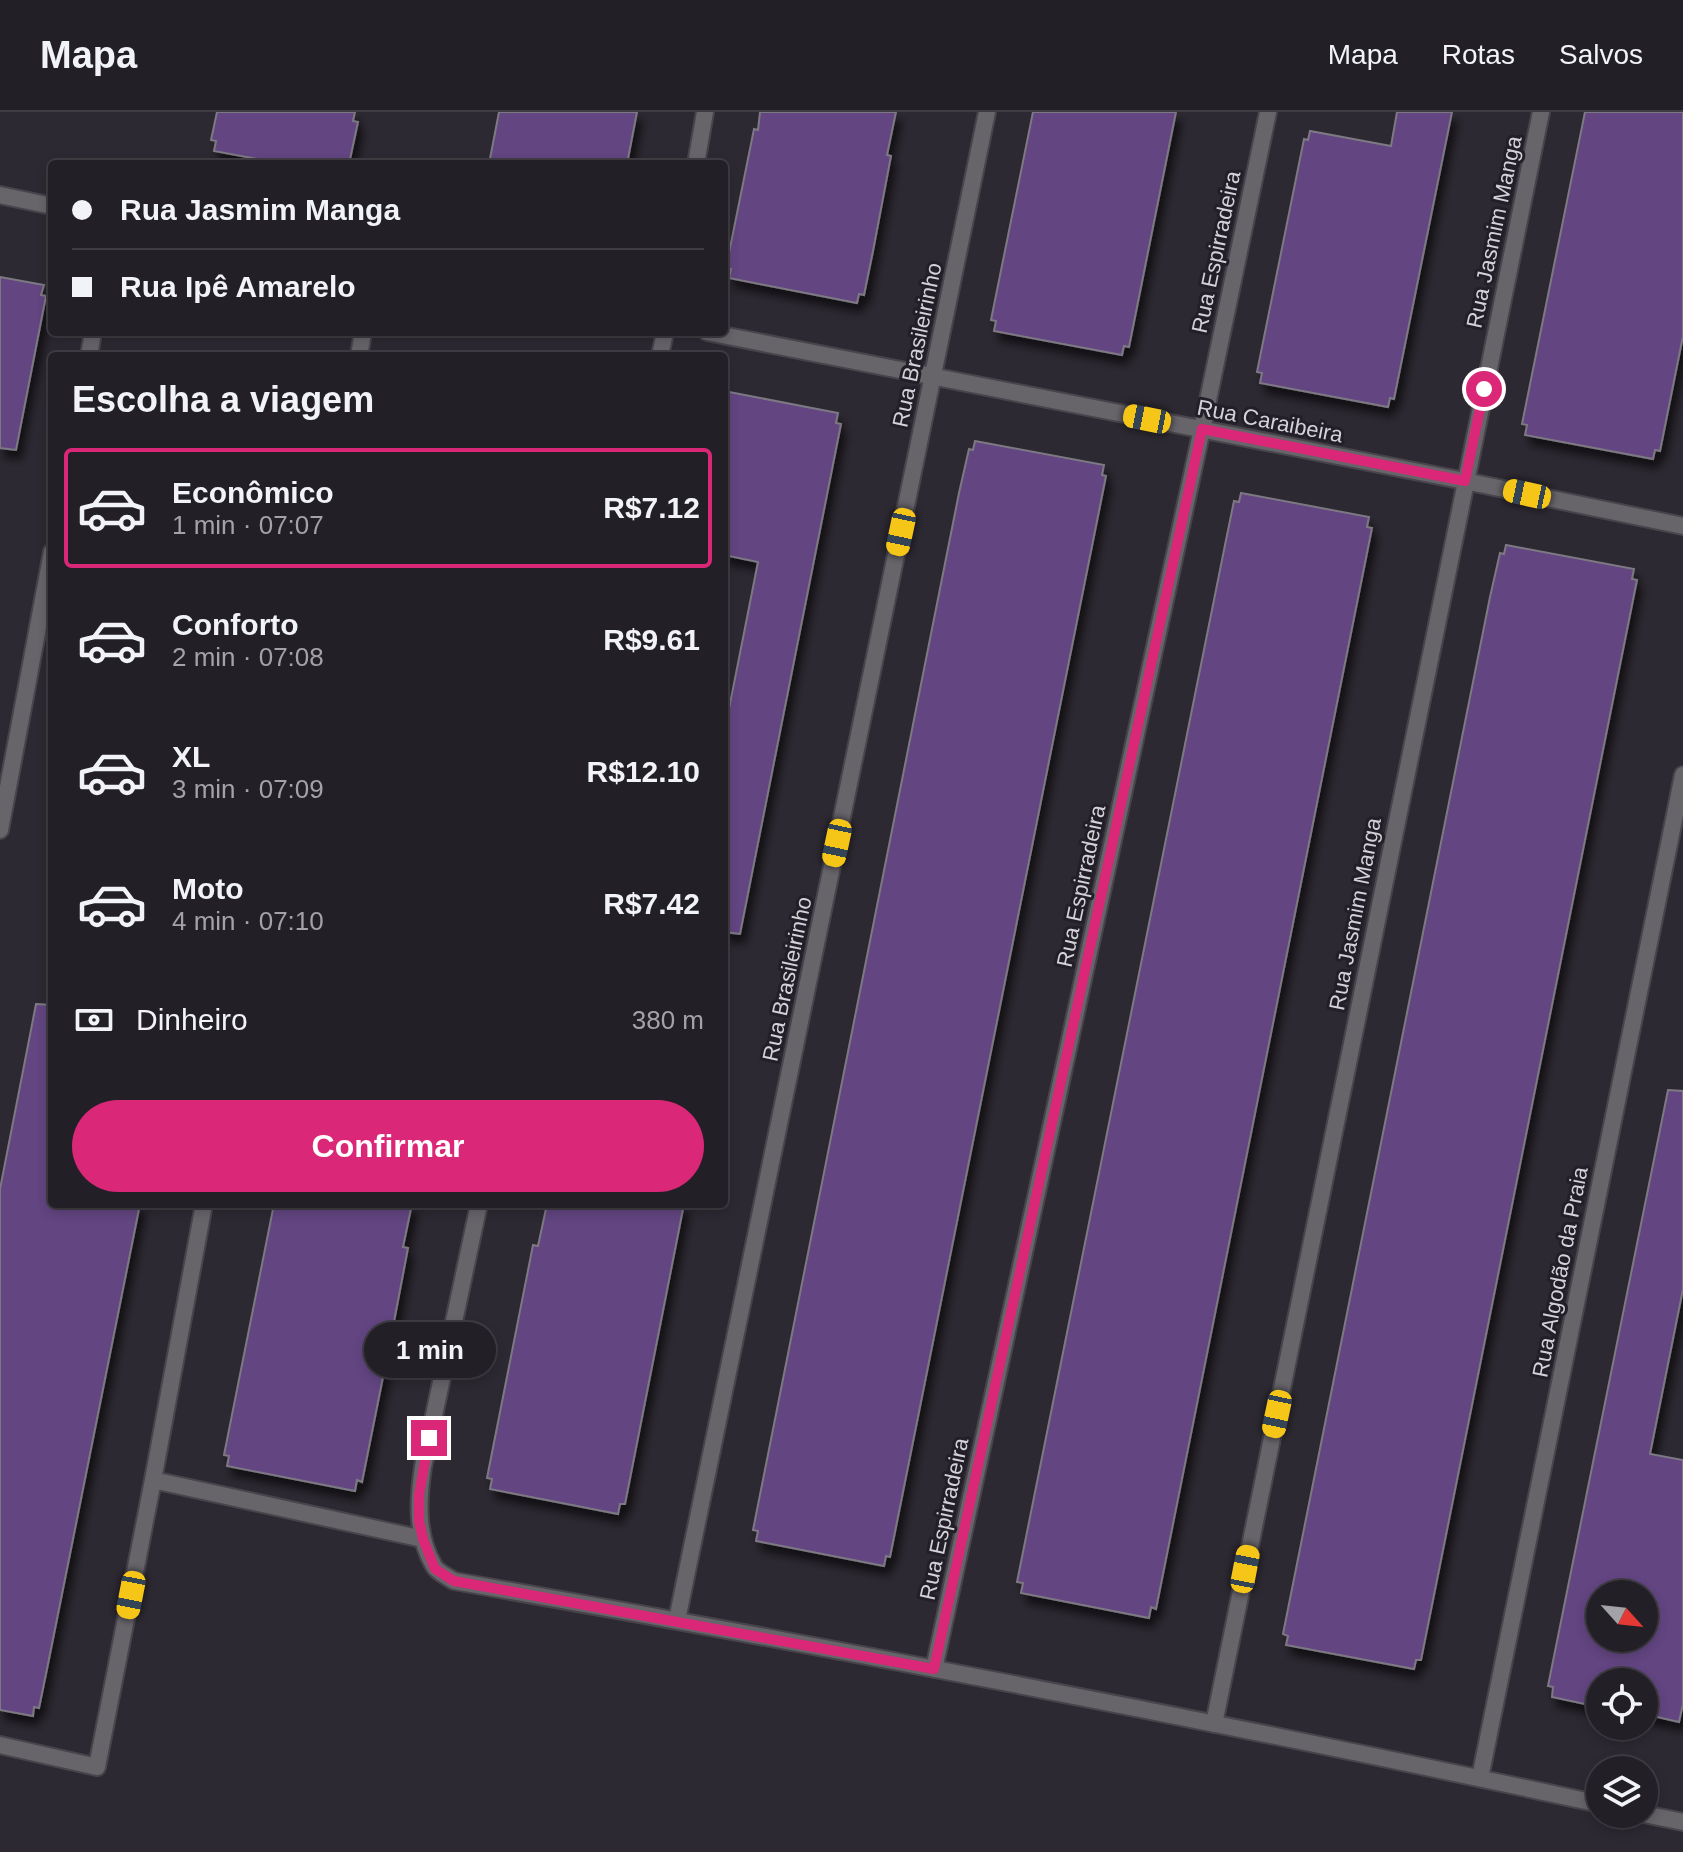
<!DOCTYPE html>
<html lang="pt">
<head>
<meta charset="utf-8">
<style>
  body { margin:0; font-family:Arial,sans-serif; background:#2e2c32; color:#f1f3f6; height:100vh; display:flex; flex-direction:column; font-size:30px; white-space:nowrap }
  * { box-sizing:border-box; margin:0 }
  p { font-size:26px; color:#a2a2a7 }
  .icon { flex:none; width:44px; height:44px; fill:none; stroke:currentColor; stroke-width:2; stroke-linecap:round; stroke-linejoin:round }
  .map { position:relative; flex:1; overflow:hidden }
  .side { position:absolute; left:48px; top:240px; width:680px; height:856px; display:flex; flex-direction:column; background:#221f26; border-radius:8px; box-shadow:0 4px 12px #0003,0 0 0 2px #3f3d43 }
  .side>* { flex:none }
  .banner { position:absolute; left:48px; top:48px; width:680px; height:176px; border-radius:8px; box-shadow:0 4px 12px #0003,0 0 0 2px #3f3d43; display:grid; align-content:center; height:176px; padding:0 24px; background:#221f26 }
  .needle { width:52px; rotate:117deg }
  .controls { position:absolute; left:1586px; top:1468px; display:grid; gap:16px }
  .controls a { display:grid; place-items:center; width:72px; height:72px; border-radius:50%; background:#221f26; box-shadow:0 4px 12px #0003,0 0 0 2px #3f3d43; font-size:40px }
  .end { position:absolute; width:36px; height:36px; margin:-18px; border:10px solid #db2777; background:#fff; box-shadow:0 0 0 4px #fff }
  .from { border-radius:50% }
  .bubble { position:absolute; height:56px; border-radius:28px; background:#221f26; box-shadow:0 4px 12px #0003,0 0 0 2px #3f3d43; font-size:26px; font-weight:700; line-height:56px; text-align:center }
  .car { position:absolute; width:24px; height:48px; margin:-24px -12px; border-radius:10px; box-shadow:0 0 6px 2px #0007; background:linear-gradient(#f5c518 24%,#345 0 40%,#f5c518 0 76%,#345 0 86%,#f5c518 0) }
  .banner b { display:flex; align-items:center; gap:28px; height:76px; font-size:30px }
  .banner b+b { border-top:2px solid #3f3d43 }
  .banner i { width:20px; height:20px; background:#f1f3f6 }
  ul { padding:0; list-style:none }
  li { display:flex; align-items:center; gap:24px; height:120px; margin:0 16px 12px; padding:0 8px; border:4px solid transparent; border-radius:8px }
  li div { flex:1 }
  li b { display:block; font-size:30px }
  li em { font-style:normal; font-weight:700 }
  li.active { border-color:#db2777 }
  li>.icon { width:72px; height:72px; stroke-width:1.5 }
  h2 { padding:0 24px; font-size:36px; line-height:96px }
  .pay { display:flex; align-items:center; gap:20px; height:88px; padding:0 24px; font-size:30px }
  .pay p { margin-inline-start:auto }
  .primary-button { display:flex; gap:16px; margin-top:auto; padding:16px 24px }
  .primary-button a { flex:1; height:92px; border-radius:48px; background:#db2777; color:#fff; font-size:32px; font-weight:700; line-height:92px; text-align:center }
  header { display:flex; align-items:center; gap:48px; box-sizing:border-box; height:112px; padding:0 40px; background:#221f26; border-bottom:2px solid #3f3d43 }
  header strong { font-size:38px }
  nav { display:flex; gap:44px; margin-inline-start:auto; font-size:28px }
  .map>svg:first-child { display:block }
  .building { fill:#624581; stroke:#7d7983; stroke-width:2; fill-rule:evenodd; filter:url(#shadow) }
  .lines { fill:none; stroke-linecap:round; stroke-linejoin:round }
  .minor-casing { stroke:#48444c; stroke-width:20 }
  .minor { stroke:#67656a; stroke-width:16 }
  .route { stroke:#db2777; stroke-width:10 }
  .labels { text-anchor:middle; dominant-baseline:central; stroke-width:6; stroke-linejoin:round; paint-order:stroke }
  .street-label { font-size:22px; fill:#d4d1d7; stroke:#231f28 }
</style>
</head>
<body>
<header>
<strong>Mapa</strong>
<nav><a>Mapa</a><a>Rotas</a><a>Salvos</a></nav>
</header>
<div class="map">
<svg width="1683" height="1740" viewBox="0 0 1683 1740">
  <defs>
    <filter id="shadow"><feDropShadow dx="5" dy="9" stdDeviation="4" flood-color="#0009"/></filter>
  </defs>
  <rect width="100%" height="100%" fill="#2d2932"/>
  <path class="building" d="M217,0H355L353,9L358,10L349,52H284L214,39L216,29L211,28Z
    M499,0H637L627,52H489Z
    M760,0H896L887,43L891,44L873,139L864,183L859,182L857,191L729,166L731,157L726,156L754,17L758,18Z
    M1033,0H1176L1129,235L1124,234L1122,243L994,219L996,209L991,208Z
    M1397,0H1452L1394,287L1390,286L1388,295L1260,271L1262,261L1257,260L1304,27L1308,28L1310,19L1391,34Z
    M1585,0H1683V224L1660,339L1655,338L1653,347L1525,323L1527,313L1522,312Z
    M0,165L44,173L41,183L46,184L16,338L0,336Z
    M724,279L838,301L836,311L841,312L740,822L724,820V622L758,450L724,443Z
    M975,329L1104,353L1102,363L1106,364L890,1445L886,1444L884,1454L756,1429L758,1419L753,1418L959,381L969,337L973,338Z
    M1241,381L1369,405L1367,415L1372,416L1156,1497L1151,1495L1149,1506L1021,1481L1023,1471L1017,1470L1225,433L1234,389L1239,390Z
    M1506,433L1634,457L1632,467L1637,468L1421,1548H1416L1414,1557L1286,1533L1288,1524L1283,1522L1490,485L1500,441L1504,442Z
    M36,892L52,893V1092H140L48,1552L39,1596L34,1595L33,1604L0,1598V1077Z
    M1668,978L1683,979V1177L1650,1342L1683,1348V1592L1679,1610L1644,1602V1570H1600L1599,1595L1552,1585L1553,1575L1548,1574ZM1600,1482H1644V1526H1600Z
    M274,1092H412L403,1135L408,1136L393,1215L362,1370L357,1368L355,1379L227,1354L229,1344L224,1343Z
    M547,1092H684L625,1392H620L618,1402L490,1377L492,1367L487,1366L533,1133L538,1134Z"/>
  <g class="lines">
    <g class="minor-casing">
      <path id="minor" d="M696,52L705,0
        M0,83L52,94
        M707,220L1465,369L1683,414
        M89,244L93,220
        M359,244L363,220
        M660,244L665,220
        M0,718L52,440
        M479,1092L423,1355C418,1388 416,1424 434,1454C437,1460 447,1464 454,1469C837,1536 1220,1610 1600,1692
        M153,1368L423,1427
        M677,1508L987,0
        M934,1557L1202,317L1268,0
        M1214,1612L1541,0
        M0,1633L97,1655L153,1368L204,1092
        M1480,1666L1683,663
        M1644,1702L1683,1710"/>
    </g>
    <use href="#minor" class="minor"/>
  </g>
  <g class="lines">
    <path class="route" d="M429,1326L419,1383V1409L423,1427L435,1457L454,1469L934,1557L1202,317L1465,369L1484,277"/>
  </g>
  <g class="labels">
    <g class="street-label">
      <text transform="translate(1494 120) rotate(-78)">Rua Jasmim Manga</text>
      <text transform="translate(1216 140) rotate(-78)">Rua Espirradeira</text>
      <text transform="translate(917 233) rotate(-78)">Rua Brasileirinho</text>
      <text transform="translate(1270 309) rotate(11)">Rua Caraibeira</text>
      <text transform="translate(1081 774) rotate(-78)">Rua Espirradeira</text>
      <text transform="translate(1355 802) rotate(-79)">Rua Jasmim Manga</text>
      <text transform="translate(787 867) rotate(-78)">Rua Brasileirinho</text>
      <text transform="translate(1560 1160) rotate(-79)">Rua Algodão da Praia</text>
      <text transform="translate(944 1407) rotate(-78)">Rua Espirradeira</text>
    </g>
  </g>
</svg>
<div class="controls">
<a><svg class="needle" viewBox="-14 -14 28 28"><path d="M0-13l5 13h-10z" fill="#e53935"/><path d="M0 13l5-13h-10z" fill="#a2a2a7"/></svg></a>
<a><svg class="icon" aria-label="locate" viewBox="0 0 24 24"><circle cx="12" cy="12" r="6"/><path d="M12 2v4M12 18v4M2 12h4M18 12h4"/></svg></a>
<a><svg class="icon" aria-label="layers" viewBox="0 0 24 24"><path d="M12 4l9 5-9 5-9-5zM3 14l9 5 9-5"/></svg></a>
</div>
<i class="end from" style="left:1484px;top:277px"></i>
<i class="end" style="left:429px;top:1326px"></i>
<div class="bubble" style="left:364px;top:1210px;width:132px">1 min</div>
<i class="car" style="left:1147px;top:307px;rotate:281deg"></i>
<i class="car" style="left:1527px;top:382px;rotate:282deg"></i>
<i class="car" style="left:901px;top:420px;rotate:192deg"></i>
<i class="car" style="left:837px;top:731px;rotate:192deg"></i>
<i class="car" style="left:1277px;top:1302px;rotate:192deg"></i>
<i class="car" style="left:1245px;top:1457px;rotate:11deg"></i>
<i class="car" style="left:131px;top:1483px;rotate:191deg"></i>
<div class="banner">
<b><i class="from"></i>Rua Jasmim Manga</b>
<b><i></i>Rua Ipê Amarelo</b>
</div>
<section class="side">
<h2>Escolha a viagem</h2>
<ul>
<li class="active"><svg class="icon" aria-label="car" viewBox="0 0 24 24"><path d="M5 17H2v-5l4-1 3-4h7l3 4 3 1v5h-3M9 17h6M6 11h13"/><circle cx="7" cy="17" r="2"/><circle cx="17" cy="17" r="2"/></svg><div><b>Econômico</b><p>1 min · 07:07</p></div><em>R$7.12</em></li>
<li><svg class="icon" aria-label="car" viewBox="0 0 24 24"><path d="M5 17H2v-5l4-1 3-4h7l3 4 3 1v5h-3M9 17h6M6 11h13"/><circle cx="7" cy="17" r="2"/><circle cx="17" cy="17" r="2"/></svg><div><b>Conforto</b><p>2 min · 07:08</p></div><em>R$9.61</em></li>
<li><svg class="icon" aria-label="car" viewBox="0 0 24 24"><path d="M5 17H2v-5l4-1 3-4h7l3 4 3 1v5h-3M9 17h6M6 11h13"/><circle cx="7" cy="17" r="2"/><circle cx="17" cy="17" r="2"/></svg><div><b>XL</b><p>3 min · 07:09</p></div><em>R$12.10</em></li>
<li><svg class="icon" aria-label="car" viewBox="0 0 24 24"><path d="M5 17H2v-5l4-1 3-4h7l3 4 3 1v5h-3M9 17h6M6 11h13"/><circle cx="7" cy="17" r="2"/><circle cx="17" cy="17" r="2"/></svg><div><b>Moto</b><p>4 min · 07:10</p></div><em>R$7.42</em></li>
</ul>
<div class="pay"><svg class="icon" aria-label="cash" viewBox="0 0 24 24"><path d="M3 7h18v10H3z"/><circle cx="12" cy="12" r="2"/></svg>Dinheiro<p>380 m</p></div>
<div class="primary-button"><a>Confirmar</a></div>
</section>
</div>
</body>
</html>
